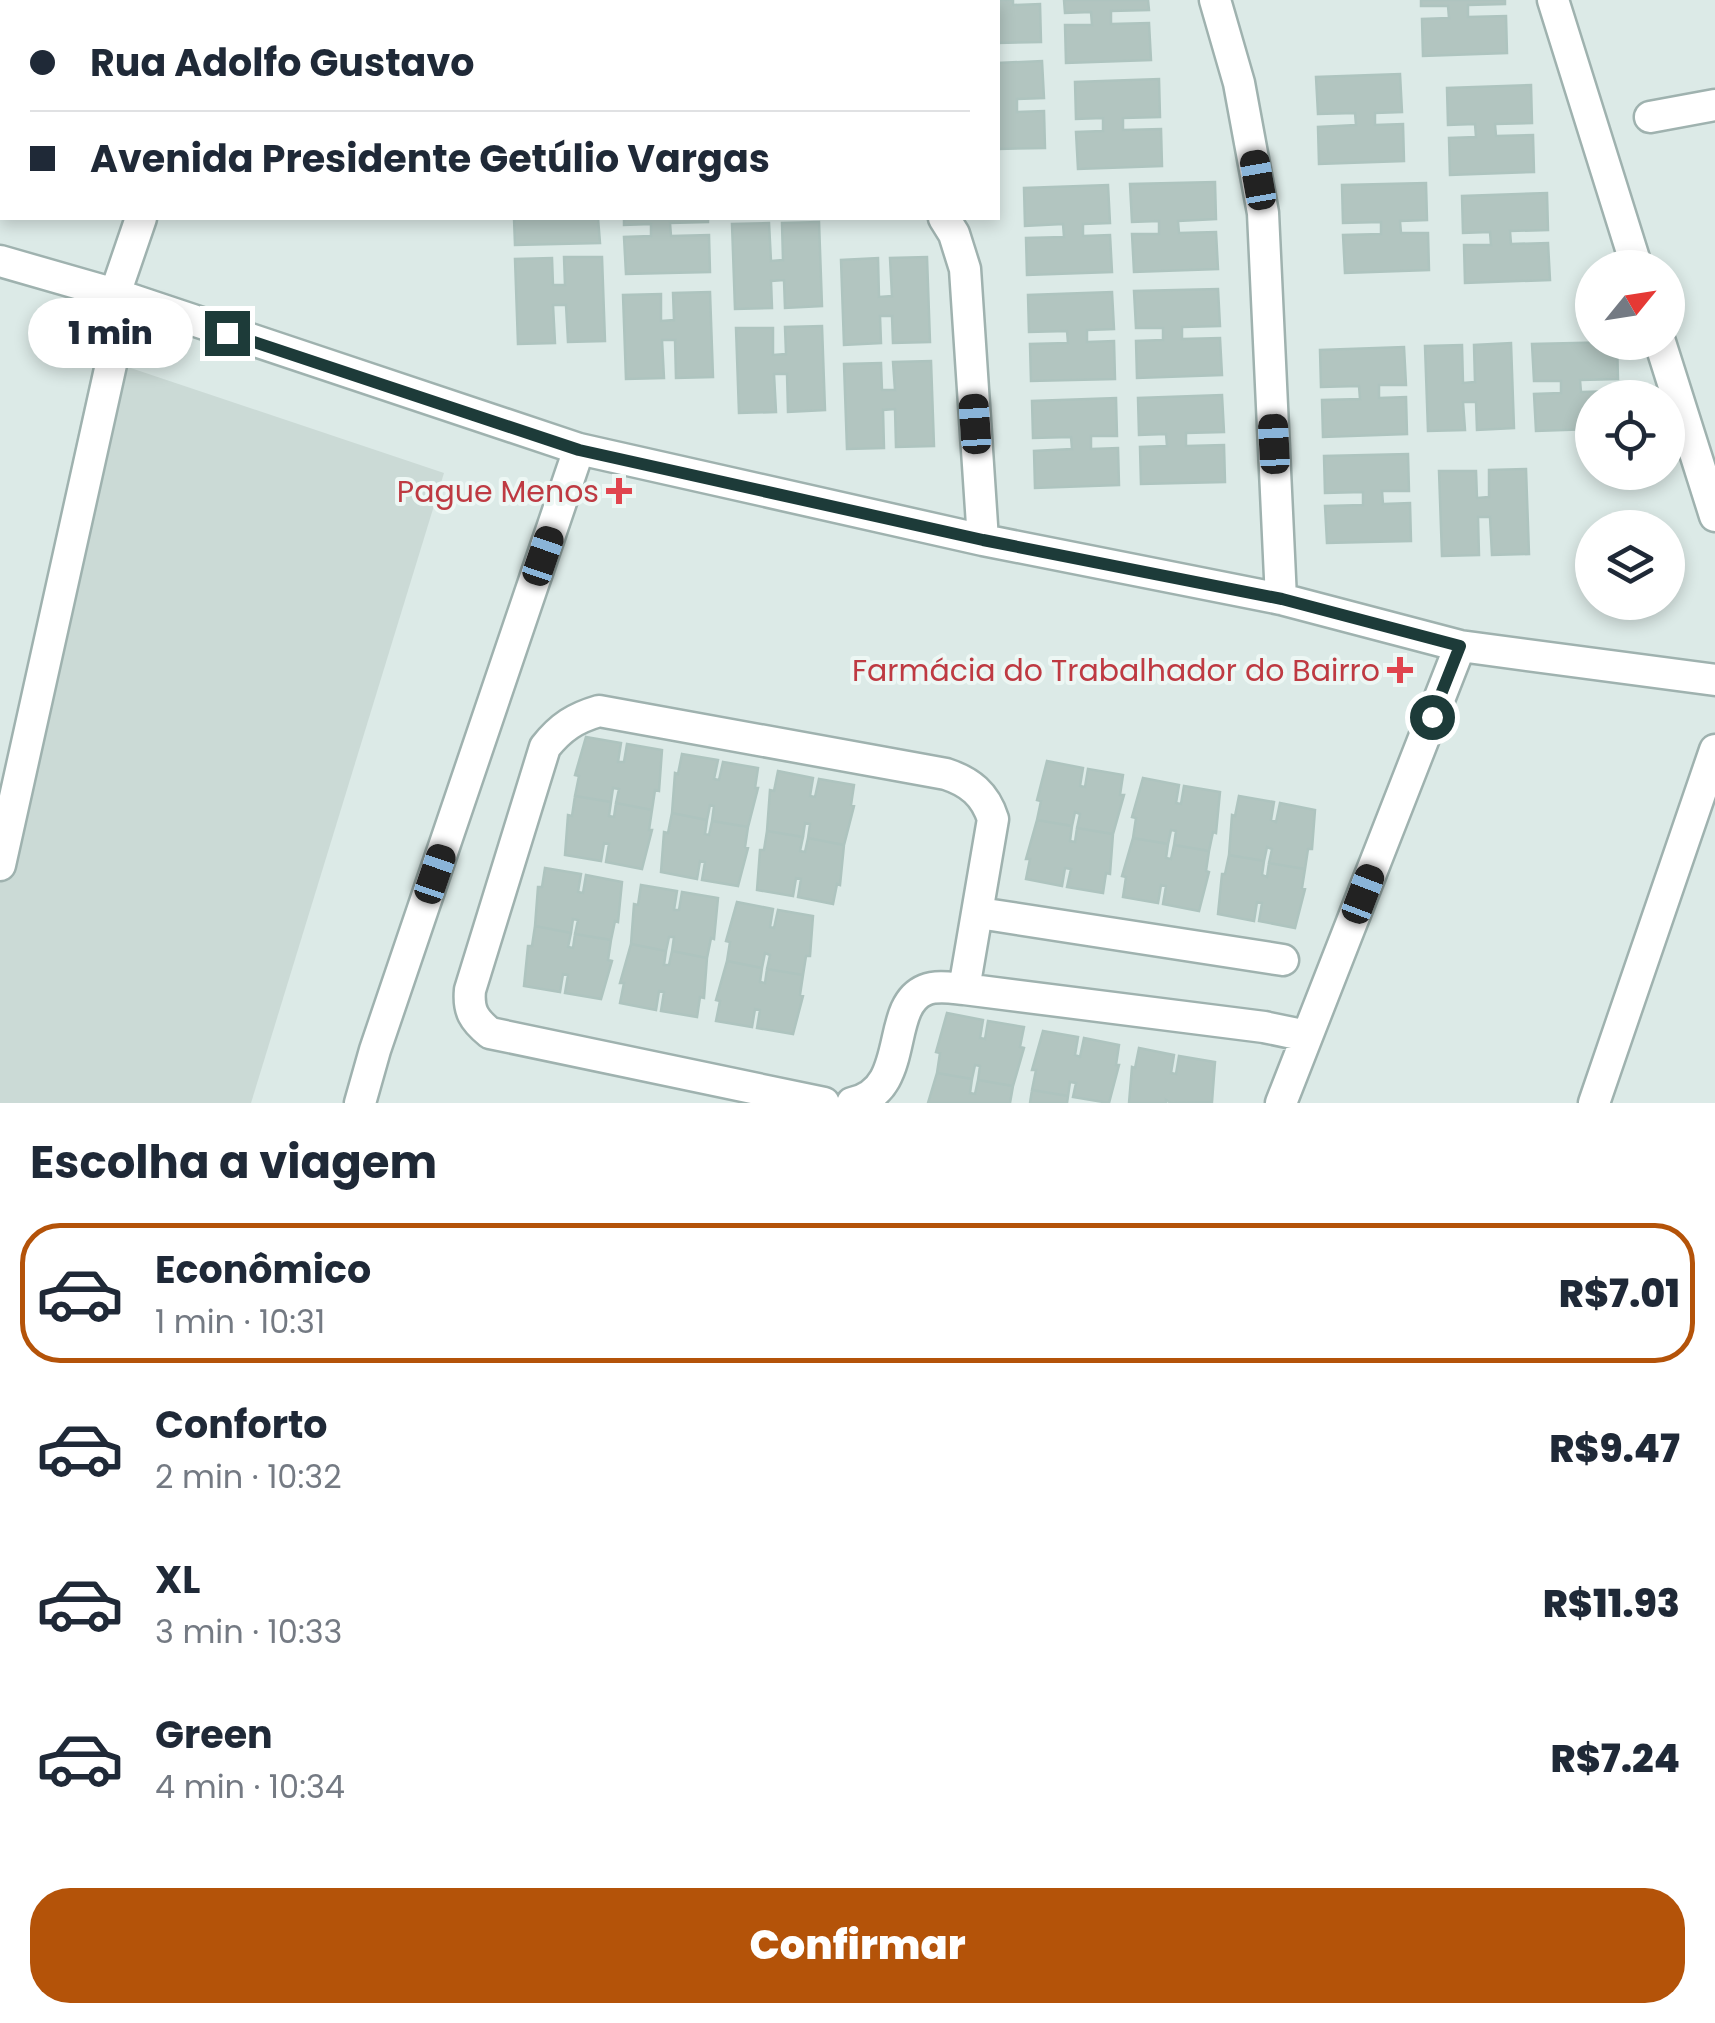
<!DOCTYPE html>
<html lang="pt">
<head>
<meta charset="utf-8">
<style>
  body { margin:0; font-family:Poppins,sans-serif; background:#f6f6f7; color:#1f2937; height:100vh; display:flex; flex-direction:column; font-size:38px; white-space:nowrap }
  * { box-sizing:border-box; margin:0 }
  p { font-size:32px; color:#747a83 }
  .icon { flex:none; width:55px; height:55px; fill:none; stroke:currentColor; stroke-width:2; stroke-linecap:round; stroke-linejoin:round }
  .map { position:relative; height:1103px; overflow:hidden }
  .details { display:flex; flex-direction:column; background:#fff; flex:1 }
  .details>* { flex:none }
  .hud { position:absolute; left:0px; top:0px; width:1000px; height:220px; box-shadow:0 5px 15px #0003; display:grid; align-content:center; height:220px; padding:0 30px; background:#fff }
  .needle { width:65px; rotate:60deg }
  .fabs { position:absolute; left:1575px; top:250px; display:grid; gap:20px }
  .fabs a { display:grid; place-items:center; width:110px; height:110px; border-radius:50%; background:#fff; box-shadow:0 5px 15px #0003; font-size:50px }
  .end { position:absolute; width:45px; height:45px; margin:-22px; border:12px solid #1d3b39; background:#fff; box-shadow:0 0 0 5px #fff }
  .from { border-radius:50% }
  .bubble { position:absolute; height:70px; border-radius:35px; background:#fff; box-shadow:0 5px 15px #0003; font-size:32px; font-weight:800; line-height:70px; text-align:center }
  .car { position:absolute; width:30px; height:60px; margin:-30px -15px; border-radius:12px; box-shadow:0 0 8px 2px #0007; background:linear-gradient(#222 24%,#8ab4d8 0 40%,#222 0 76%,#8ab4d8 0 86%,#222 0) }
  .hud b { display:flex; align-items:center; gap:35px; height:95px; font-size:38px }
  .hud b+b { border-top:2px solid #e0e1e3 }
  .hud i { width:25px; height:25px; background:#1f2937 }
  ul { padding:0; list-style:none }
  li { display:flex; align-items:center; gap:30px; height:140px; margin:0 20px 15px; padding:0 10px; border:5px solid transparent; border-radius:40px }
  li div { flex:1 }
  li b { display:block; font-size:38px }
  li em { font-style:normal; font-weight:800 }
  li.current { border-color:#b45309 }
  li>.icon { width:90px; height:90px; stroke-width:1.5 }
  h2 { padding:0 30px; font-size:45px; line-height:120px }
  .button { display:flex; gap:20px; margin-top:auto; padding:20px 30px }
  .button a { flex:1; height:115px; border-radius:40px; background:#b45309; color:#fff; font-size:40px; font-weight:800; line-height:115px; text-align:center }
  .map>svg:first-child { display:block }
  .built { fill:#cbdad6 }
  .building { fill:#b2c5c0; stroke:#aec4bf; stroke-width:2.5 }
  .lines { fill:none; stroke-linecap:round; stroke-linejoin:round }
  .minor-casing { stroke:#9fb2af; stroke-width:35 }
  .path { stroke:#79b1ab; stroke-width:5; stroke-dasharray:5 8; stroke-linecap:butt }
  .minor { stroke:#fff; stroke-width:30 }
  .route { stroke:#1d3b39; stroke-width:12 }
  .health-dot { fill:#e0444e; stroke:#edf7f4; stroke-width:4 }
  .labels { text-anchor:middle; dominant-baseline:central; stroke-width:8; stroke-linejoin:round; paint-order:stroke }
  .health-label { font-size:30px; fill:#be3a42; stroke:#edf7f4; text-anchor:end }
</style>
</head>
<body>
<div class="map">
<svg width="1715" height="1103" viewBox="0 0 1715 1103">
  <rect width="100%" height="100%" fill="#dceae7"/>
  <path class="built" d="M95,356L444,473L251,1103H0V791Z"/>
  <path class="building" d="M507,0H591V2H507Z
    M993,0H1013V5L1040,4L1041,42L998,43V2Z
    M1064,0H1148L1149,10L1111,11V24L1149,23L1151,60L1066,63L1065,25H1092L1091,12L1065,13Z
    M1421,0H1505V4L1468,5V17L1506,16L1507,53L1423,56L1422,19L1449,18L1448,6H1421Z
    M1042,61L1044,98L1017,99V112L1044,111L1045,148L998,149V63Z
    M1400,74L1402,112L1375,113V125L1403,124L1404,161L1319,164L1318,127L1356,125L1355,113L1318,114L1316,77Z
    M1159,79L1160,117L1123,118V130L1161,129L1162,166L1078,169L1076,132L1103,131V118L1076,119L1075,82Z
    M1531,85L1532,123L1495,124L1496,136L1533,135L1534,172L1450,175L1449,138L1476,137L1475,124L1448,125L1447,88Z
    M1215,182L1216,219L1178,221L1179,233L1216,232L1218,269L1134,272L1132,234H1159V221L1132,222L1130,184Z
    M1426,183L1427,220L1400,221L1401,233H1428L1429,270L1345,273L1343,235L1381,234V222L1343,223L1342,185Z
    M1108,185L1110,223L1083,224V236L1110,235L1112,272L1027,275L1026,238L1064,237L1063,224L1025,226L1024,188Z
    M1547,193L1548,230L1510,231L1511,244L1548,243L1550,280L1465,283L1464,245H1491L1490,232L1463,233L1462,196Z
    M514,218H598L600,243L515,245Z
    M624,218H708V222L670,223L671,236L709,235L710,272L626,274L624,237L651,236V224L624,225Z
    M819,222L822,306L785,308L784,280L771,281L772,308L735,309L732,224L769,223L771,261L783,260L782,223Z
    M564,257H602L605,341L568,342L566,305H553L555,343L518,344L515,259L552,258L553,285H565Z
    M927,257L930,342L893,343L892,316H880L881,343L844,345L841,260L878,258L879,297L892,296L890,258Z
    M1218,289L1220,326L1182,327V339L1220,338L1222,375L1137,378L1136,341L1163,340V328H1136L1134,291Z
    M710,292L713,377L676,378L675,340H662L664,378L626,379L623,295L661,294V321L674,320L673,293Z
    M1112,292L1114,329L1087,330V342L1114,341L1115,379L1031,381L1030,344L1068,343L1067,331L1029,332L1028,295Z
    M822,326L825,410L788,412L787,374H774L776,412L739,413L736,328H773V355L786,354L785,327Z
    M1617,342L1618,379L1580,380L1581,392L1618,391L1619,398H1592V429L1536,431L1534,394L1561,393V381H1534L1532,344Z
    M1511,343L1514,428L1477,430L1476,402H1463L1465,430L1428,431L1425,346L1462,345L1463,383L1475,382L1474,345Z
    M1404,347L1406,385H1379V398L1406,397L1407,434L1323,437L1322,400L1360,399L1359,386L1321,387L1320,350Z
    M931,361L934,446L896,447L895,409L883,410L884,448L847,449L844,364L881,363L882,390H895L893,362Z
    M1222,395L1224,432L1186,433V446L1224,445L1225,482L1141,484L1140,447L1167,446L1166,434L1139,435L1138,398Z
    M1116,398L1117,436H1091V449L1118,448L1119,485L1035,488L1034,451L1072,449L1071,437L1033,438L1032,401Z
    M1408,454L1409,491H1382L1383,504L1410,503L1411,541L1327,543L1325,506L1363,505V492L1325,493L1324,456Z
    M1526,469L1529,554L1492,555L1490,517H1478L1479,555L1442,556L1439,471H1476L1477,498L1489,497V470Z
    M586,737L621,743L618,762H624L627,744L662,750L659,791L655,790L652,810L616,803L619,789L613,788L611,802L575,796L579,776L575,775Z
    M682,754L718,760L714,779L719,780L723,762L758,768L755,788H758L748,827L712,821L714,806L710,805L707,820L672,813L675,773L678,774Z
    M1047,761L1083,768L1080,786L1085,787L1088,769L1123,775L1120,795H1124L1113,834L1077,828L1080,814L1075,812L1072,826L1037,820L1041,801L1037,800Z
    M778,771L813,778L810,796L815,797L819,779L854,785L851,805L854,806L844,845L808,838L810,824L805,823L803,837L767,831L770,790L774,791Z
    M1143,778L1179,785L1176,803L1181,804L1184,786L1220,792L1216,833L1213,832L1209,851L1174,845L1176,831L1171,830L1168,844L1133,838L1136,818L1132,817Z
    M575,796L611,802L609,816L614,817L616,803L652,810L649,830H652L642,869L606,862L609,844L604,843L601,861L565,855L568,815L572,816Z
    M1239,796L1274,802L1271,820L1276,822L1280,803L1315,810L1312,849H1308L1305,869L1269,863L1272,849L1267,847L1264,861L1229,855L1232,815L1235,816Z
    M672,813L707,820L705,834L709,835L712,821L748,827L745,847L748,848L738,886L702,880L705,862L700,861L697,879L661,872L664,832L668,833Z
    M1037,820L1072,826L1070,841L1075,842L1077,828L1113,834L1110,874L1106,873L1103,893L1067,887L1071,869L1065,868L1062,886L1026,879L1030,859H1026Z
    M767,831L803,837L800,851L805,852L808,838L844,845L840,885L837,884L833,904L798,897L801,879L796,878L793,896L757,890L760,850H764Z
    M1133,838L1168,844L1166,858L1171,859L1174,845L1209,851L1206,871L1209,872L1199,911L1163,904L1166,886L1161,885L1158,903L1123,897L1126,877L1122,876Z
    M1229,855L1264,861L1262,875L1267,877L1269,863L1305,869L1302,888L1305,889L1295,928L1259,921L1262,903L1257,902L1254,921L1218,914L1222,874H1225Z
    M545,868L581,874L578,892L583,893L586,875L622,882L618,922L615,921L611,940L575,934L578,920L573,919L571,933L535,926L538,887H542Z
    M641,885L677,891L674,910H679L682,892L718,898L714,939L711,938L707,958L672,951L674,937H669L666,951L631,944L634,904L638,905Z
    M737,902L773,909L770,927L774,928L778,910L813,916L810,956H806L803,975L767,969L770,955L765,953L762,968L727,961L730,942L726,941Z
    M535,926L571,933L568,947L573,948L575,934L611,940L608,960L612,961L601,999L565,993L568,975L563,974L560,992L524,986L528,946H532Z
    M631,944L666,951L664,965H669L672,951L707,958L704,998L700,997L697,1017L661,1011L664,992L659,991L656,1010L620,1003L624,983H620Z
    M727,961L762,968L760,982L765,983L767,969L803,975L800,995L803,996L793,1034L757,1028L760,1010L755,1009L752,1027L716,1021L720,1001L716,1000Z
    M947,1013L983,1020L980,1038L985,1039L988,1021L1024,1027L1020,1047L1024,1048L1013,1086L978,1080L980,1066L975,1065L972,1079L937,1073L940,1053L936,1052Z
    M1043,1031L1078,1037L1075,1055L1080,1057L1084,1038L1119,1045L1116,1065H1119L1109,1103L1073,1097L1076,1083L1070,1082L1068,1096L1032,1090L1036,1070H1032Z
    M1139,1048L1174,1055L1171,1073L1176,1074L1179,1056L1215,1062L1212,1102L1171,1103L1166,1100V1103H1129L1132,1067L1135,1068Z
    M937,1073L972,1079L970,1093L975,1094L978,1080L1013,1086L1010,1103H928Z
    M1032,1090L1068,1096L1067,1103H1030Z"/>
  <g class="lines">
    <g class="minor-casing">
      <path id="minor" d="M676,0L678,2
        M1215,0L1239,83L1263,213L1281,599
        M1553,0L1637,268
        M222,2L223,0
        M1650,117L1715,105
        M944,218L954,234L965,269L983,540
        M0,261L115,294L579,449L983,540L1281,599L1460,646L1715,680
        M115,294L141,218
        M1660,342L1715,516
        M0,865L112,360L134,301
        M979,913L1283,960
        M360,1103L375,1050L579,449
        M824,1103L490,1033C474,1020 468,1011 470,990L545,747C561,727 575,718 599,711L946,774C970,782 985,794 993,819L964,989
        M852,1103C912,1090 884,1007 925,990C937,985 952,988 964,989L1264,1027L1307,1036
        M1281,1103L1460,646
        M1594,1103L1715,750"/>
    </g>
    <path class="path" d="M913,0V2"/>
    <use href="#minor" class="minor"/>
  </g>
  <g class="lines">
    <path class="route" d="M227,333L579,450L983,540L1282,599L1460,646L1432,717"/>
  </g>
  <g class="health-dot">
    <path d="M614 476h10v10h10v10h-10v10h-10v-10h-10v-10h10z"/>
    <path d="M1395 655h10v10h10v10h-10v10h-10v-10h-10v-10h10z"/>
  </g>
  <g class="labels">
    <g class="health-label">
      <text x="599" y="491">Pague Menos</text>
      <text x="1380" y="670">Farmácia do Trabalhador do Bairro</text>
    </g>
  </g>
</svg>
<div class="fabs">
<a><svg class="needle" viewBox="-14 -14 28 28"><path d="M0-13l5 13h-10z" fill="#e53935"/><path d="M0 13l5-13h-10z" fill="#747a83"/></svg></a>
<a><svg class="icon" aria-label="locate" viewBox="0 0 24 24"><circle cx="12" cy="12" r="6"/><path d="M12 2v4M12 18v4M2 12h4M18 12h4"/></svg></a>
<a><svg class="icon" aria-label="layers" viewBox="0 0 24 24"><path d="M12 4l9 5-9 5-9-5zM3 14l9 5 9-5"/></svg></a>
</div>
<i class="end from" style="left:1432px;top:717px"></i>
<i class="end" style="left:227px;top:333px"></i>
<div class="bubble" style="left:28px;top:298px;width:165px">1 min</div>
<i class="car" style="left:1258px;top:180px;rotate:350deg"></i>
<i class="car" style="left:975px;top:424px;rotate:356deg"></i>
<i class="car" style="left:1274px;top:444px;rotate:357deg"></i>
<i class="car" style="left:543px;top:556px;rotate:19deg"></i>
<i class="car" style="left:435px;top:874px;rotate:19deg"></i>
<i class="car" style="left:1363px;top:894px;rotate:21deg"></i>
<div class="hud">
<b><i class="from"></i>Rua Adolfo Gustavo</b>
<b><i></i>Avenida Presidente Getúlio Vargas</b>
</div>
</div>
<section class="details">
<h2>Escolha a viagem</h2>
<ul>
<li class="current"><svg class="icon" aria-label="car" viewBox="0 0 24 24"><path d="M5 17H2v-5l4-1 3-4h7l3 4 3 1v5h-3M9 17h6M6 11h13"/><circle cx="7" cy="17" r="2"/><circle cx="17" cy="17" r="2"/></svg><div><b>Econômico</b><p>1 min · 10:31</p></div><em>R$7.01</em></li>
<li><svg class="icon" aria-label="car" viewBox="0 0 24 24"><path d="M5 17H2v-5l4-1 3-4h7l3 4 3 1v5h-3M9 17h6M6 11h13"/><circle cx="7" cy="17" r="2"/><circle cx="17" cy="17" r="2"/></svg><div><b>Conforto</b><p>2 min · 10:32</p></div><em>R$9.47</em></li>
<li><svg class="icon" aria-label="car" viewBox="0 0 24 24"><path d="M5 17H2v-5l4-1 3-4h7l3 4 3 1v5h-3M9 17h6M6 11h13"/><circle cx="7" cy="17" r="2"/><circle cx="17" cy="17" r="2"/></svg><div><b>XL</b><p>3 min · 10:33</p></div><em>R$11.93</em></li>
<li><svg class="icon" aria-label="car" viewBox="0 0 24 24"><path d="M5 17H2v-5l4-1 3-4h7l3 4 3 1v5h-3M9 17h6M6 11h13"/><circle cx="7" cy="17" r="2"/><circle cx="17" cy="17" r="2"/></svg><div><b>Green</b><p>4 min · 10:34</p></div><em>R$7.24</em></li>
</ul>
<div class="button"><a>Confirmar</a></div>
</section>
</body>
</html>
